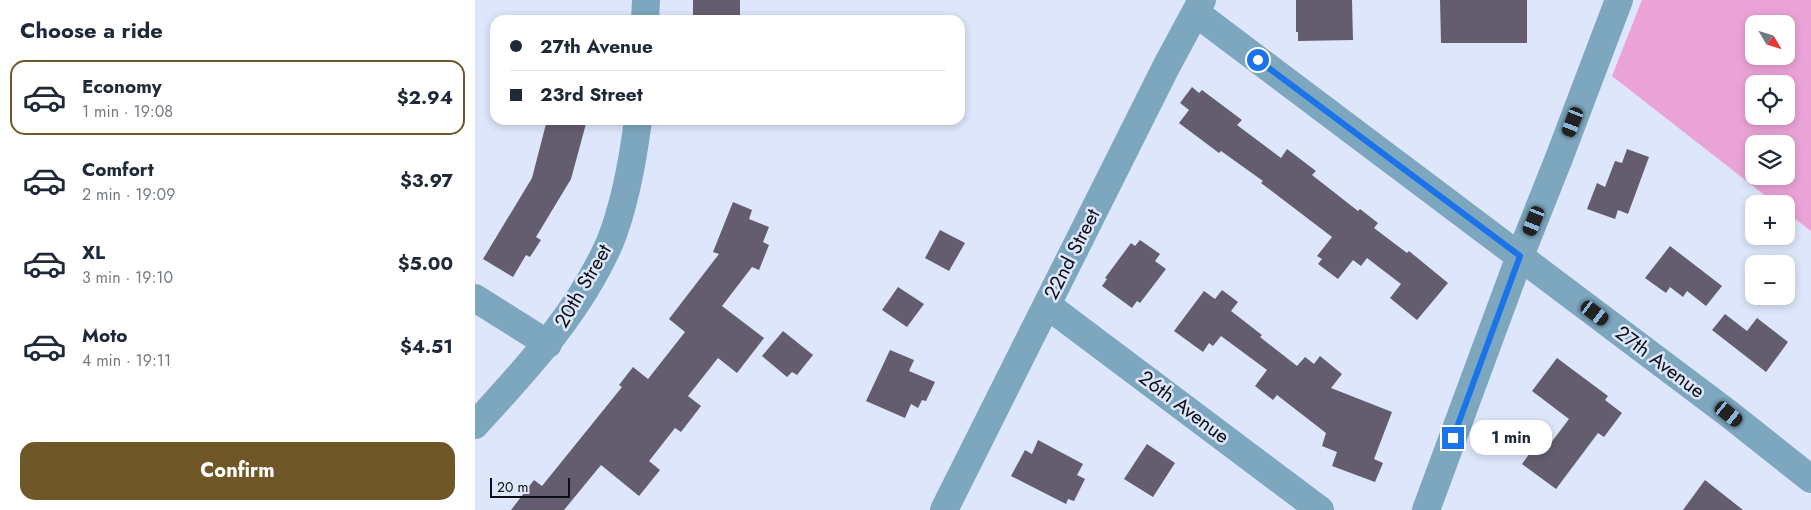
<!DOCTYPE html>
<html lang="en">
<head>
<meta charset="utf-8">
<style>
  body { margin:0; font-family:Jost,sans-serif; background:#f6f6f7; color:#1f2937; height:100vh; display:flex; flex-direction:column; font-size:19px; white-space:nowrap }
  * { box-sizing:border-box; margin:0 }
  p { font-size:16px; color:#747a83 }
  .icon { flex:none; width:28px; height:28px; fill:none; stroke:currentColor; stroke-width:2; stroke-linecap:round; stroke-linejoin:round }
  .map { position:relative; flex:1; overflow:hidden }
  .sheet { display:flex; flex-direction:column; background:#fff; width:475px }
  .sheet>* { flex:none }
  .guide { position:absolute; left:15px; top:15px; width:475px; height:110px; border-radius:15px; box-shadow:0 2px 8px #0003; display:grid; align-content:center; height:110px; padding:0 20px; background:#fff }
  .needle { width:32px; rotate:128deg }
  .fabs { position:absolute; left:1270px; top:15px; display:grid; gap:10px }
  .fabs a { display:grid; place-items:center; width:50px; height:50px; border-radius:10px; background:#fff; box-shadow:0 2px 8px #0003; font-size:25px }
  .scale { position:absolute; left:15px; bottom:12px; width:80px; box-sizing:border-box; padding-left:5px; border:2px solid #0c0e15; border-top:0; font-size:14px; line-height:18px; white-space:nowrap; color:#0c0e15; -webkit-text-stroke:4px #dde6fa; paint-order:stroke }
  .end { position:absolute; width:22px; height:22px; margin:-11px; border:6px solid #1a73e8; background:#fff; box-shadow:0 0 0 2px #fff }
  .from { border-radius:50% }
  .bubble { position:absolute; height:35px; border-radius:15px; background:#fff; box-shadow:0 2px 8px #0003; font-size:16px; font-weight:700; line-height:35px; text-align:center }
  .car { position:absolute; width:15px; height:30px; margin:-15px -8px; border-radius:6px; box-shadow:0 0 4px 1px #0007; background:linear-gradient(#222 24%,#8ab4d8 0 40%,#222 0 76%,#8ab4d8 0 86%,#222 0) }
  .guide b { display:flex; align-items:center; gap:18px; height:48px; font-size:19px }
  .guide b+b { border-top:1px solid #e0e1e3 }
  .guide i { width:12px; height:12px; background:#1f2937 }
  ul { padding:0; list-style:none }
  li { display:flex; align-items:center; gap:15px; height:75px; margin:0 10px 8px; padding:0 10px; border:2px solid transparent; border-radius:15px }
  li div { flex:1 }
  li b { display:block; font-size:19px }
  li em { font-style:normal; font-weight:700 }
  li.current { border-color:#705728 }
  li>.icon { width:45px; height:45px; stroke-width:1.5 }
  h2 { padding:0 20px; font-size:22px; line-height:60px }
  .button { display:flex; gap:10px; margin-top:auto; padding:10px 20px }
  .button a { flex:1; height:58px; border-radius:15px; background:#705728; color:#fff; font-size:20px; font-weight:700; line-height:58px; text-align:center }
  main { display:flex; flex:1; min-height:0 }
  .map>svg:first-child { display:block }
  .green { fill:#eba3d7; fill-rule:evenodd }
  .building { fill:#645d6f }
  .lines { fill:none; stroke-linecap:round; stroke-linejoin:round }
  .minor { stroke:#7ca7bf; stroke-width:28 }
  .tertiary { stroke:#7ca7bf; stroke-width:28 }
  .route { stroke:#1a73e8; stroke-width:6 }
  .labels { text-anchor:middle; dominant-baseline:central; stroke-width:5; stroke-linejoin:round; paint-order:stroke }
  .street-label { font-size:20px; fill:#0c0e15; stroke:#dde6fa }
</style>
</head>
<body>
<main>
<section class="sheet">
<h2>Choose a ride</h2>
<ul>
<li class="current"><svg class="icon" aria-label="car" viewBox="0 0 24 24"><path d="M5 17H2v-5l4-1 3-4h7l3 4 3 1v5h-3M9 17h6M6 11h13"/><circle cx="7" cy="17" r="2"/><circle cx="17" cy="17" r="2"/></svg><div><b>Economy</b><p>1 min · 19:08</p></div><em>$2.94</em></li>
<li><svg class="icon" aria-label="car" viewBox="0 0 24 24"><path d="M5 17H2v-5l4-1 3-4h7l3 4 3 1v5h-3M9 17h6M6 11h13"/><circle cx="7" cy="17" r="2"/><circle cx="17" cy="17" r="2"/></svg><div><b>Comfort</b><p>2 min · 19:09</p></div><em>$3.97</em></li>
<li><svg class="icon" aria-label="car" viewBox="0 0 24 24"><path d="M5 17H2v-5l4-1 3-4h7l3 4 3 1v5h-3M9 17h6M6 11h13"/><circle cx="7" cy="17" r="2"/><circle cx="17" cy="17" r="2"/></svg><div><b>XL</b><p>3 min · 19:10</p></div><em>$5.00</em></li>
<li><svg class="icon" aria-label="car" viewBox="0 0 24 24"><path d="M5 17H2v-5l4-1 3-4h7l3 4 3 1v5h-3M9 17h6M6 11h13"/><circle cx="7" cy="17" r="2"/><circle cx="17" cy="17" r="2"/></svg><div><b>Moto</b><p>4 min · 19:11</p></div><em>$4.51</em></li>
</ul>
<div class="button"><a>Confirm</a></div>
</section>
<div class="map">
<svg width="1336" height="510" viewBox="0 0 1336 510">
  <rect width="100%" height="100%" fill="#dde6fa"/>
  <path class="green" d="M1167,0H1336V231L1311,212V204H1301L1137,76ZM1279,24H1311V56H1279ZM1279,84H1311V116H1279ZM1279,144H1311V176H1279Z"/>
  <path class="building" d="M218,0H265V20H218Z
    M821,0H877L878,40L823,41V32H821Z
    M965,0H1052V43H966Z
    M717,87L724,93L727,90L767,120L762,125L806,158L812,149L841,171L837,175L883,211L885,209L903,223L899,228L932,253L934,251L973,283L942,320L915,298L926,284L892,258L886,266L878,260L863,279L843,264L847,259L842,256L857,237L786,183L788,181L746,151L744,153L704,123L714,110L705,103Z
    M72,120H112L96,179L61,237L66,240L55,257L51,255L38,277L8,259L57,178Z
    M1152,149L1174,157L1153,214L1143,210L1140,219L1112,209L1122,183L1130,187L1140,161L1147,163Z
    M258,202L277,210L274,219L294,227L288,242L294,245L284,270L277,267L247,306L289,338L262,373L243,358L213,396L226,406L206,432L200,428L174,461L185,470L164,496L126,465L89,510H36L59,480L67,486L147,387L144,385L158,367L173,379L210,332L194,319L244,254L238,252Z
    M465,230L490,243L474,271L450,258Z
    M665,240L685,254L680,261L691,269L665,303L662,301L657,308L627,286L632,279L630,278L656,243L660,246Z
    M1195,246L1247,286L1231,306L1212,291L1208,297L1195,287L1191,293L1170,278Z
    M423,287L449,304L432,327L407,310Z
    M747,290L763,302L756,311L787,335L785,337L822,366L830,357L839,364L845,356L867,374L856,388L917,412L899,459L908,463L900,482L857,466L862,452L847,446L851,433L802,395L798,400L780,386L792,370L746,336L738,346L734,343L728,352L699,331L729,291L740,299Z
    M1250,314L1272,331L1282,318L1313,342L1291,372L1237,330Z
    M308,331L338,355L322,375L317,372L312,377L287,356Z
    M415,350L439,360L434,371L460,382L451,401L447,400L443,408L436,404L430,418L391,401Z
    M1082,358L1133,396L1130,400L1147,413L1129,437L1123,433L1081,489L1047,464L1060,446L1069,452L1094,419L1057,391Z
    M563,440L608,464L602,475L610,479L599,501L593,499L591,504L536,476L550,450L557,454Z
    M672,444L700,463L678,497L649,479Z
    M1230,480L1268,510H1208Z"/>
  <g class="lines">
    <path class="minor" d="M721,13L1254,414L1336,479
      M0,298L73,344
      M572,305L845,510
      M469,510L691,67L727,0
      M951,510L1045,256L1084,158L1144,0"/>
    <path class="tertiary" d="M170,20L171,0
      M0,425C52,368 104,313 135,242C150,205 158,159 163,120"/>
  </g>
  <g class="lines">
    <path class="route" d="M783,60L1045,256L978,438"/>
  </g>
  <g class="labels">
    <g class="street-label">
      <text transform="translate(597 254) rotate(-63)">22nd Street</text>
      <text transform="translate(108 286) rotate(-60)">20th Street</text>
      <text transform="translate(1185 362) rotate(37)">27th Avenue</text>
      <text transform="translate(709 407) rotate(37)">26th Avenue</text>
    </g>
  </g>
</svg>
<div class="fabs">
<a><svg class="needle" viewBox="-14 -14 28 28"><path d="M0-13l5 13h-10z" fill="#e53935"/><path d="M0 13l5-13h-10z" fill="#747a83"/></svg></a>
<a><svg class="icon" aria-label="locate" viewBox="0 0 24 24"><circle cx="12" cy="12" r="6"/><path d="M12 2v4M12 18v4M2 12h4M18 12h4"/></svg></a>
<a><svg class="icon" aria-label="layers" viewBox="0 0 24 24"><path d="M12 4l9 5-9 5-9-5zM3 14l9 5 9-5"/></svg></a>
<a>+</a>
<a>−</a>
</div>
<div class="scale">20 m</div>
<i class="end from" style="left:783px;top:60px"></i>
<i class="end" style="left:978px;top:438px"></i>
<div class="bubble" style="left:995px;top:420px;width:82px">1 min</div>
<i class="car" style="left:1098px;top:122px;rotate:201deg"></i>
<i class="car" style="left:1059px;top:221px;rotate:202deg"></i>
<i class="car" style="left:1120px;top:313px;rotate:127deg"></i>
<i class="car" style="left:1254px;top:414px;rotate:129deg"></i>
<div class="guide">
<b><i class="from"></i>27th Avenue</b>
<b><i></i>23rd Street</b>
</div>
</div>
</main>
</body>
</html>
